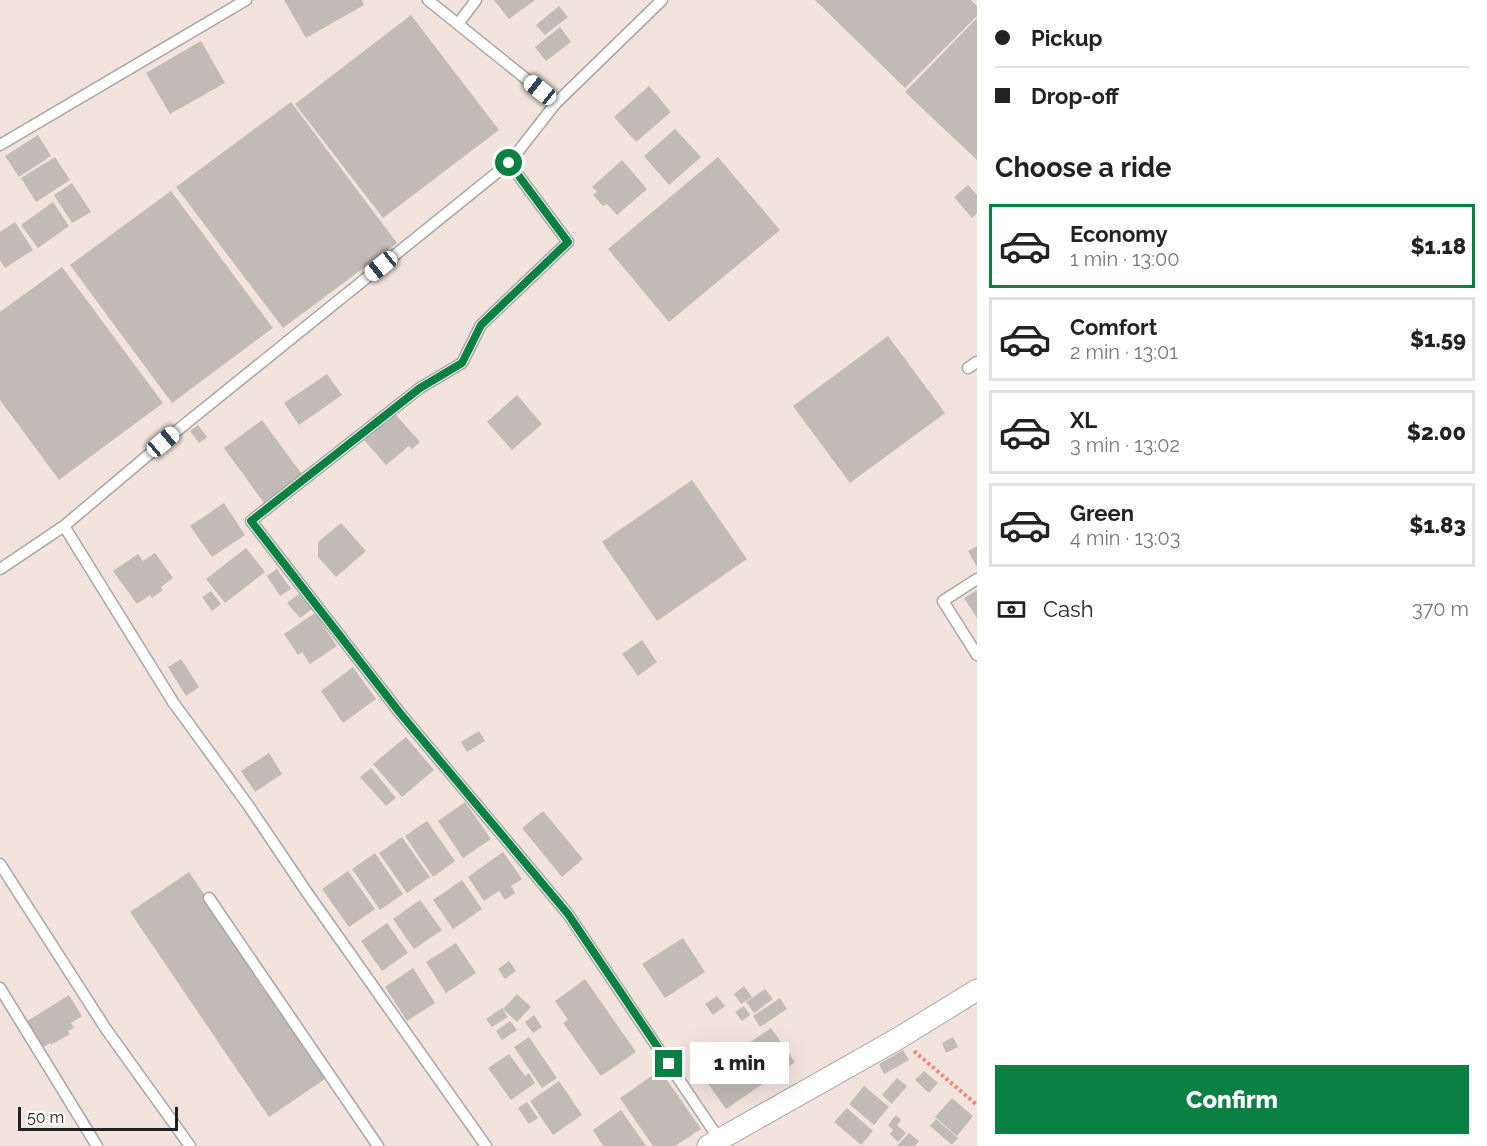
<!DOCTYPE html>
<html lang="en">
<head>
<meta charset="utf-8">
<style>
  body { margin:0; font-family:Raleway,sans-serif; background:#f2f2f2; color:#222; height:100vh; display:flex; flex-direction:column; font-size:22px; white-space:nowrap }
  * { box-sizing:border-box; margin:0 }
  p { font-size:20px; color:#767676 }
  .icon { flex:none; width:33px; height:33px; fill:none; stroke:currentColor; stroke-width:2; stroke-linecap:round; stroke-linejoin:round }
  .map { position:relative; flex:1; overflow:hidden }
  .drawer { display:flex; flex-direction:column; background:#fff; width:510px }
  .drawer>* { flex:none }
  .banner { display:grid; align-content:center; height:132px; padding:0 18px; background:#fff }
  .scale { position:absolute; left:18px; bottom:15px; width:160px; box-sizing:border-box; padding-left:6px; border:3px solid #222; border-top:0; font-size:16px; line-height:21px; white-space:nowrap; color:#222; -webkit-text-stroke:4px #fff; paint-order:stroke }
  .end { position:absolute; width:27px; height:27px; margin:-14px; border:8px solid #0b8043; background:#fff; box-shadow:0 0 0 3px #fff }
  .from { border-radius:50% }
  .bubble { position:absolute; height:42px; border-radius:0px; background:#fff; box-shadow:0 6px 24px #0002; font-size:20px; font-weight:800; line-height:42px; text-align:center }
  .car { position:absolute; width:18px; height:36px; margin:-18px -9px; border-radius:8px; box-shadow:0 0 4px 2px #0007; background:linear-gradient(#fff 24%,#345 0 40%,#fff 0 76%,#345 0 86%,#fff 0) }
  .banner b { display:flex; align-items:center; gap:21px; height:57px; font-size:22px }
  .banner b+b { border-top:2px solid #e0e0e0 }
  .banner i { width:15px; height:15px; background:#222 }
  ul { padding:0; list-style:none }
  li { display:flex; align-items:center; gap:18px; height:84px; margin:0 12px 9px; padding:0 6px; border:3px solid #e0e0e0; border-radius:0px }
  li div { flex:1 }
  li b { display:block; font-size:22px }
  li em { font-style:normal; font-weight:800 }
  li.on { border-color:#0b8043 }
  li>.icon { width:54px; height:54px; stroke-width:1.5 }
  h2 { padding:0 18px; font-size:27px; line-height:72px }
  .pay { display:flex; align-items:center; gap:15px; height:66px; padding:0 18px; font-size:22px }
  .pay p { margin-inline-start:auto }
  .action { display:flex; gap:12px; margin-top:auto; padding:12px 18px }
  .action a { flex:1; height:69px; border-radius:0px; background:#0b8043; color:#fff; font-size:24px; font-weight:800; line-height:69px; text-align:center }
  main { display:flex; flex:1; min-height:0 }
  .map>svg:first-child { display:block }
  .military { fill:#f2e3dd }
  .building { fill:#c2bbb5 }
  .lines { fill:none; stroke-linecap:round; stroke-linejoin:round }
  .service-casing { stroke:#a6a6a6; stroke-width:13 }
  .minor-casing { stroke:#a6a6a6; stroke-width:23 }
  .path { stroke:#f68175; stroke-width:4; stroke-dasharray:3 3; stroke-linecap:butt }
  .service { stroke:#fff; stroke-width:10 }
  .minor { stroke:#fff; stroke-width:21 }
  .route { stroke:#0b8043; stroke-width:8 }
</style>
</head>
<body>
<main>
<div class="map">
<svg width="977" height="1146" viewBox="0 0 977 1146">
  <rect width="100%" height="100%" fill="#f2efe9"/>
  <path class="military" d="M0,0H977V1146H0Z"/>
  <path class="building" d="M284,0H362L364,5L306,38Z
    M494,0H535L509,19Z
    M815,0H971L977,6V16L905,88Z
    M559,6L568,17L545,35L536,25Z
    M411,15L499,130L383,218L295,104Z
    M977,18V160L905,92Z
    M560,27L571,42L546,61L535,47Z
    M201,41L225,83L170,114L146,73Z
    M649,86L671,112L636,142L614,117Z
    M291,102L397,243L283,328L176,187Z
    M675,129L701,157L669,185L644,156Z
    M38,135L51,156L19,177L5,156Z
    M55,157L70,180L36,202L21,178Z
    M718,157L780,230L669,322L608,249Z
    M622,160L647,189L617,215L607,204L603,206L593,195L597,192L592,187Z
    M72,183L91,212L72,223L54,195Z
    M968,185L977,195V213L972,218L954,197Z
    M171,191L273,328L172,403L70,265Z
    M53,202L69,226L38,248L21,225Z
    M15,222L33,250L5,268L0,260V232Z
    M62,267L163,403L59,480L0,400V312Z
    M888,336L945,413L850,483L793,406Z
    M327,374L342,395L299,425L284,403Z
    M517,395L542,424L512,450L487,422Z
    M395,414L420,442L412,449L409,446L386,465L364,440Z
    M262,420L302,474L264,503L224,448Z
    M198,425L207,437L199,443L190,431Z
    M692,480L747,559L657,621L602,542Z
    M224,503L245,535L212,557L190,526Z
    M341,523L366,551L336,577L318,557V542Z
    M977,546V567L968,551Z
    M246,548L265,572L225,603L206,579Z
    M155,553L173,578L161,587L163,590L152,598L150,595L137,604L113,571L138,554L143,561Z
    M277,569L291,589L280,596L267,576Z
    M977,590V618L964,598Z
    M211,591L221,604L212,611L202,597Z
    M299,594L312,609L300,618L287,603Z
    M315,613L337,646L310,664L302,652L298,655L284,634Z
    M642,640L657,662L638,676L622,654Z
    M181,659L199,687L186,696L168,667Z
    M353,667L376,699L343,723L321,691Z
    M479,731L485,741L467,752L461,742Z
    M406,737L434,770L402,797L373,764Z
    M269,753L282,774L255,792L241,771Z
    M371,768L396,798L386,806L360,777Z
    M465,802L491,839L463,858L438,821Z
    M543,811L583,859L562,877L522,828Z
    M427,821L455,861L433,877L405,836Z
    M402,837L430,877L407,893L379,853Z
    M503,852L522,879L511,886L515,893L505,900L499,891L484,901L468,877Z
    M375,853L403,894L380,910L352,869Z
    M348,871L375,909L349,927L322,889Z
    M189,872L328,1077L269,1117L130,912Z
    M462,880L482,909L453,929L433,900Z
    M420,900L442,930L414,949L393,919Z
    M387,923L408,953L382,971L361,941Z
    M683,938L705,972L665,998L642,964Z
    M456,943L476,973L446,993L426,962Z
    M509,961L516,971L505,979L498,969Z
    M413,968L435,1003L407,1021L385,987Z
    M585,979L636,1052L601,1076L563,1023L568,1020L555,1001Z
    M744,986L752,997L741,1004L734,994Z
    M765,989L773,999L754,1013L746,1002Z
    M517,994L531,1007L517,1022L503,1009Z
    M69,995L82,1016L71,1023L74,1028L68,1031L70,1034L51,1045L50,1043L42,1048L26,1022Z
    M717,996L725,1006L713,1015L705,1004Z
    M780,998L787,1009L760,1027L753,1016Z
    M744,1006L750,1015L742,1021L735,1012Z
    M502,1008L508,1017L492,1027L486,1019Z
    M534,1015L542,1027L533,1033L525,1022Z
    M510,1021L517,1030L502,1040L496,1031Z
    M771,1028L795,1062L726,1109L702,1075Z
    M529,1037L557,1078L542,1088L514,1047Z
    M953,1037L958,1047L946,1053L942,1043Z
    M903,1050L909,1060L884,1074L879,1064Z
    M509,1054L525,1076L529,1073L535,1083L511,1100L488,1068Z
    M660,1070L701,1129L675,1146H653L620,1098Z
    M924,1071L938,1083L929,1093L915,1080Z
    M897,1078L907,1086L892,1104L882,1095Z
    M559,1081L582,1115L553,1135L530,1101Z
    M864,1086L889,1107L874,1125L849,1104Z
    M952,1098L973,1116L957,1136L935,1117Z
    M527,1102L538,1118L529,1124L518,1108Z
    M847,1108L873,1131L861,1145L834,1122Z
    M621,1110L646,1146H603L593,1130Z
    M896,1115L901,1120L897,1125L906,1133L898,1142L890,1134L893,1130L888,1125Z
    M936,1119L958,1138L952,1145L930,1126Z
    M909,1133L919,1141L915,1146H897Z"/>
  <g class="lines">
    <g class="service-casing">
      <path id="service" d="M428,0L556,103L662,0
        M458,24L476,0
        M0,145L246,0
        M509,163L568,242L481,325L462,363L420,388L251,521L400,713L568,914L719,1139
        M968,368L977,362
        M64,526L173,702L248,805L308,894L486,1146
        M0,569L64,526L179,429L509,163L556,103
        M977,579L943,601L977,655
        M0,864L106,1029L190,1146
        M209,898L378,1146
        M0,988L97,1146"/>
    </g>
    <g class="minor-casing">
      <path id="minor" d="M708,1146L899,1038L977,990"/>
    </g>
    <path class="path" d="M914,1051L977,1105"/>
    <use href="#service" class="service"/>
    <use href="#minor" class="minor"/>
  </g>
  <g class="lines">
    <path class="route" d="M509,163L568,242L481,325L462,363L420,388L251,521L400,713L568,914L669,1064"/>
  </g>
</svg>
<div class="scale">50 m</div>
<i class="end from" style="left:509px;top:163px"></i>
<i class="end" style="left:669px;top:1064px"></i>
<div class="bubble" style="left:690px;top:1042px;width:99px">1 min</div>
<i class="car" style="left:540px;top:90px;rotate:309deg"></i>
<i class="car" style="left:381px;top:266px;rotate:231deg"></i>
<i class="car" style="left:163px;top:442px;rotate:50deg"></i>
</div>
<section class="drawer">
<div class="banner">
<b><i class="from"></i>Pickup</b>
<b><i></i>Drop-off</b>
</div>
<h2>Choose a ride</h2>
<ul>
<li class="on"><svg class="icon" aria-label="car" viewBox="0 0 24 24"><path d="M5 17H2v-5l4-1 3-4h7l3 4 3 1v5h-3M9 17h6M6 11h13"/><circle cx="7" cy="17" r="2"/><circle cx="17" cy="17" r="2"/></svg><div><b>Economy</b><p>1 min · 13:00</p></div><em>$1.18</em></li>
<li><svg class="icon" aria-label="car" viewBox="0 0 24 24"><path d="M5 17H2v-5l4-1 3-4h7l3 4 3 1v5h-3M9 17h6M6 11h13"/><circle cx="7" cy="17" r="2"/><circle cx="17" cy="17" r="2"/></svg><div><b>Comfort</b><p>2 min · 13:01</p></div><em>$1.59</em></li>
<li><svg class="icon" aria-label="car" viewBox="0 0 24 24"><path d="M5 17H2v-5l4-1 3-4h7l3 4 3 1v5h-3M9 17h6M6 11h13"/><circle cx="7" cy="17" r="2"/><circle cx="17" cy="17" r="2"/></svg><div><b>XL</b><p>3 min · 13:02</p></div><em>$2.00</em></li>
<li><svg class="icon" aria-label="car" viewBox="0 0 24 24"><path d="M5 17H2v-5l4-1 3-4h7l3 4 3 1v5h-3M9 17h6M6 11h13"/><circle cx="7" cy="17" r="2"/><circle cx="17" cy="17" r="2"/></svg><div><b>Green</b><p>4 min · 13:03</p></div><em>$1.83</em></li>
</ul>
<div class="pay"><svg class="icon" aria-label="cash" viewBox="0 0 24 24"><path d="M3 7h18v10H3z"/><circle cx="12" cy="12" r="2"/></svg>Cash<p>370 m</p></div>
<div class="action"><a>Confirm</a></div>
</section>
</main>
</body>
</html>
